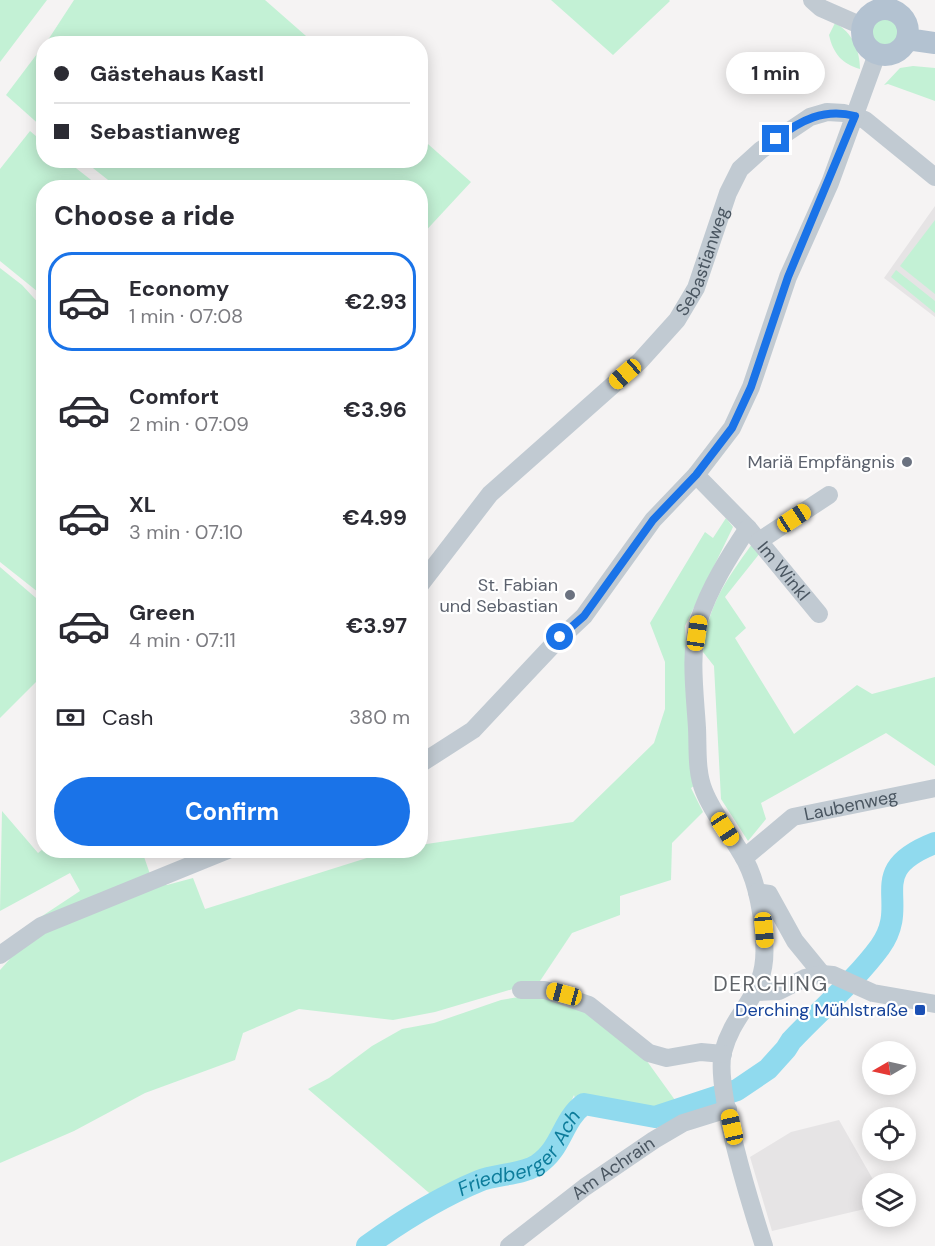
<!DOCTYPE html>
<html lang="en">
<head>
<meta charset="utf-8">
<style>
  body { margin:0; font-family:"DM Sans",sans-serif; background:#f2f2f3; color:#2b2b33; height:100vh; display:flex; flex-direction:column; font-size:22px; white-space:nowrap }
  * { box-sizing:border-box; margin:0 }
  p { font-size:20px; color:#7c7c81 }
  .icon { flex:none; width:33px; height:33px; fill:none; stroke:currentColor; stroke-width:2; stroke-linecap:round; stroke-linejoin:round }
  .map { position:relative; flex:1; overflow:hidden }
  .side { position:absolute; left:36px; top:180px; width:392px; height:678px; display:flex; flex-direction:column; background:#fff; border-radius:24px; box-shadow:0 3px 15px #0003 }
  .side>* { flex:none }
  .top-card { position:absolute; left:36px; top:36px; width:392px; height:132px; border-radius:24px; box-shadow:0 3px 15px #0003; display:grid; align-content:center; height:132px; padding:0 18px; background:#fff }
  .needle { width:39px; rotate:261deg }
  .tools { position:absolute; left:862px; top:1041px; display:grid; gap:12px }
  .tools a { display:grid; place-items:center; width:54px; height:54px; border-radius:50%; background:#fff; box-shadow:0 3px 15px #0003; font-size:30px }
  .end { position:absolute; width:27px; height:27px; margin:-14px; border:8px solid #1a73e8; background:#fff; box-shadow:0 0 0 3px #fff }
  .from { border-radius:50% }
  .bubble { position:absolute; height:42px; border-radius:21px; background:#fff; box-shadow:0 3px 15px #0003; font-size:20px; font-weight:700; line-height:42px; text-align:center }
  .car { position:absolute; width:18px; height:36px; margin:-18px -9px; border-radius:8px; box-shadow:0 0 4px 2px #0007; background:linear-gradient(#f5c518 24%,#345 0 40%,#f5c518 0 76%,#345 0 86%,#f5c518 0) }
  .top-card b { display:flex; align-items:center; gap:21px; height:57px; font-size:22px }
  .top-card b+b { border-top:2px solid #e1e1e2 }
  .top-card i { width:15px; height:15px; background:#2b2b33 }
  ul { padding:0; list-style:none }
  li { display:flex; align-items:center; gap:18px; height:99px; margin:0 12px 9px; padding:0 6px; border:3px solid transparent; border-radius:24px }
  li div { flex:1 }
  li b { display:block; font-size:22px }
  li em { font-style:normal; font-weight:700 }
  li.current { border-color:#1a73e8 }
  li>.icon { width:54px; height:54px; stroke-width:1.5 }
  h2 { padding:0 18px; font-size:27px; line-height:72px }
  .pay { display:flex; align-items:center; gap:15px; height:66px; padding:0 18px; font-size:22px }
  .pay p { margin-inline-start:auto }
  .button { display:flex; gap:12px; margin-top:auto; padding:12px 18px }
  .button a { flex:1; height:69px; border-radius:36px; background:#1a73e8; color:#fff; font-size:24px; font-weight:700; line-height:69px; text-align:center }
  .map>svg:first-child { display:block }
  .education { fill:#e6e4e5 }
  .green { fill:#c3f1d5 }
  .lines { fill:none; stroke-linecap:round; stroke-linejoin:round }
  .river { stroke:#90daee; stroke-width:22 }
  .minor { stroke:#c1cad2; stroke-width:18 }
  .major { stroke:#b3c2d1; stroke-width:22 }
  .route { stroke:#1a73e8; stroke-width:8 }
  .worship-dot { fill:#6b7280; stroke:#fff; stroke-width:2 }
  .transit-dot { fill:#1a4fb4; stroke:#fff; stroke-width:2 }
  .labels { text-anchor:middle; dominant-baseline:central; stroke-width:4.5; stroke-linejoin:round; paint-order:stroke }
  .street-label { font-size:18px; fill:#4a5661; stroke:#fff }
  .worship-label { font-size:18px; fill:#5b616d; stroke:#fff; text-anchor:end }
  .transit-label { font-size:18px; fill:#164399; stroke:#fff; text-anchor:end }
  .water-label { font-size:20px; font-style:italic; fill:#0c7c9b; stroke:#fff }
  .quarter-label { font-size:21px; letter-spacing:1.5px; fill:#5f6368; stroke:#fff }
</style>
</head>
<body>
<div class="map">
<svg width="935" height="1246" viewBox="0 0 935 1246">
  <rect width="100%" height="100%" fill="#f5f3f3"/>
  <path class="education" d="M935,206V317L884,278Z
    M839,1120L875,1183L873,1207L772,1231L750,1157L791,1132Z"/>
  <path class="green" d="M0,0H47L0,62Z
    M74,0H265L314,43H46Z
    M551,0H669L670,1L613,55Z
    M868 32a17 17 0 1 1 34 0a17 17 0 1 1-34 0Z
    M835,23C852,32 860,50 860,69C842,64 833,53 829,35Z
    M43,46V128L6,95Z
    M913,66L935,68V101L888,84L884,85L900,68Z
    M30,131L43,142L44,160L67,161L100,187L44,188L43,296L0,261V169Z
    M420,137L471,182L420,237V188L117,187L84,161L420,160Z
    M935,220V294L900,266Z
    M0,268L22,285L43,308V596L0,562Z
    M896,270L935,301V313L891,277Z
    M726,518L733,527L685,626L694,786L691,788L703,812L672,843L671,880L620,896V915L572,933L540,981L435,1012L393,1020L299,1009L243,1033L235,1060L145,1093L74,1131L0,1163V970L9,960L21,930L80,891L70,873L0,911L2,811L38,853L43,849L142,851L150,874L167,885L193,878L205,909L389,851L420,850V845L573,822L654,743L665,709V662L650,623L705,532L713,538Z
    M752,544L760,553L725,597L746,628L735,638L794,734L857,685L872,694L935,677V766L886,733L761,803L766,819L748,841L721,799L714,666L703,652C708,604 725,582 752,544Z
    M0,567L43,604L44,674L0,718Z
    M543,993L587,1011L644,1057L685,1114L654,1122L592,1112L580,1116L574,1095L548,1153L527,1166L484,1176L435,1198L308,1089L329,1078L372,1046L402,1029L434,1023L501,1000Z"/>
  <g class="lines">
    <path class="river" id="s1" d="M367,1246C403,1220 438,1198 479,1181C496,1174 521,1175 537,1165C562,1149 562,1120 584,1104L655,1117L737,1090L768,1069L786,1049L791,1041C820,1010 855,981 880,947C913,901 861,872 935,843"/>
    <g class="minor">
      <path d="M812,0L821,8L862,26"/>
      <path id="s2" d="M696,475L748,528L819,614"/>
      <path d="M748,528C730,555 709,588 699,620C689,653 695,694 697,728C698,748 696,772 704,791C713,814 729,832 741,853C757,878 762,910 764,940C769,997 735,1006 723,1052C714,1088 751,1206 764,1246"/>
      <path d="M759,541L829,495"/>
      <path id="s3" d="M420,585L490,494L640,361L677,320L696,288L728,193L740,169L761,150L810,117L827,112L844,113L865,120L935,177"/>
      <path d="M420,764L473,730L550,648L584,616L653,520L696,475L732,428L751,387L788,277L830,183L877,54"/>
      <path id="s4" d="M744,858L793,817L935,788"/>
      <path d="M757,892L769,894L795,941L822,974"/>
      <path d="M0,955L41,926L228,850"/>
      <path d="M521,990H545L589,1005L649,1053L667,1058L701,1052L723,1054"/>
      <path d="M756,992L779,991L805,978L822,974L833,975L873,993L935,1004"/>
      <path id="s5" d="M509,1246L585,1187L654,1140L683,1123L728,1109"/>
    </g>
    <path class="major" d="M862 32a23 23 0 1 1 46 0a23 23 0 1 1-46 0Z
      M907,39L935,43"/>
  </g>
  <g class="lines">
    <path class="route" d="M560,637L584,616L653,520L696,475L732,428L751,387L788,277L855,116C824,108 801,120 776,139"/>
  </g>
  <g class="worship-dot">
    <circle cx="907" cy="462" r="6"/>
    <circle cx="570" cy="595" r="6"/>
  </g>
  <rect class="transit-dot" x="914" y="1004" width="12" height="12" rx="3"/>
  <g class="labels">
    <g class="street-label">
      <text stroke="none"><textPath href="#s3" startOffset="435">Sebastianweg</textPath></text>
      <text stroke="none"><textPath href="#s2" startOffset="130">Im Winkl</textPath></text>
      <text stroke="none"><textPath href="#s4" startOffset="123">Laubenweg</textPath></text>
      <text stroke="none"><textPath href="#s5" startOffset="130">Am Achrain</textPath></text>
    </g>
    <g class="worship-label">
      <text x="895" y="462">Mariä Empfängnis</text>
      <text x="558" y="585">St. Fabian<tspan x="558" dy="21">und Sebastian</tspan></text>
    </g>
    <g class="transit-label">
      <text x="908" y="1010">Derching Mühlstraße</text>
    </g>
    <g class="water-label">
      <text stroke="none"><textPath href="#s1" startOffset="182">Friedberger Ach</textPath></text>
    </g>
    <g class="quarter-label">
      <text x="771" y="984">DERCHING</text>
    </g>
  </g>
</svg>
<div class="tools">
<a><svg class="needle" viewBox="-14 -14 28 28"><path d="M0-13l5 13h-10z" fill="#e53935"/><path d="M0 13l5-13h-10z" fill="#7c7c81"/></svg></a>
<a><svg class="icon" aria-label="locate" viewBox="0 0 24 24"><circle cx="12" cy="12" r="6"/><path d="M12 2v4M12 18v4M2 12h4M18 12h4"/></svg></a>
<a><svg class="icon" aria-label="layers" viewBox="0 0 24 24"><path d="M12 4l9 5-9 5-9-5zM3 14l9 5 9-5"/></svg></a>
</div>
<i class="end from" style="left:560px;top:637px"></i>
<i class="end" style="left:776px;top:139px"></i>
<div class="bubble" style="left:726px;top:52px;width:99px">1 min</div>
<i class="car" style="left:625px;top:374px;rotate:229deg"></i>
<i class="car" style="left:794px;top:518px;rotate:57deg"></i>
<i class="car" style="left:697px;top:633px;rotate:8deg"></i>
<i class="car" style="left:725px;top:829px;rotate:147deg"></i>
<i class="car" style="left:764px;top:930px;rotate:175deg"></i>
<i class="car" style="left:564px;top:994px;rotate:285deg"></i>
<i class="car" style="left:732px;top:1127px;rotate:347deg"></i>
<div class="top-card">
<b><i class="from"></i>Gästehaus Kastl</b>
<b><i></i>Sebastianweg</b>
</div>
<section class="side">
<h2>Choose a ride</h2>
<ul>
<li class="current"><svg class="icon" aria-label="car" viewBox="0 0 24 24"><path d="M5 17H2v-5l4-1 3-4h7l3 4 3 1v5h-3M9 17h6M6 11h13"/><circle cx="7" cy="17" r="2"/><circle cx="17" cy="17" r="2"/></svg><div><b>Economy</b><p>1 min · 07:08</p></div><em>€2.93</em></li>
<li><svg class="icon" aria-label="car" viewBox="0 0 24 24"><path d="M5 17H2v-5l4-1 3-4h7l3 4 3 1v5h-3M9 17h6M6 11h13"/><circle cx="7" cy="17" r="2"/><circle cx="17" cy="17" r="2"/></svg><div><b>Comfort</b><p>2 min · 07:09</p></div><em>€3.96</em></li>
<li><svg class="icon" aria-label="car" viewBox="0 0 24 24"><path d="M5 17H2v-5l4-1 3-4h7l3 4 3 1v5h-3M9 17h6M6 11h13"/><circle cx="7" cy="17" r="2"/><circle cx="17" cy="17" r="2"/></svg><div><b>XL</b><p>3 min · 07:10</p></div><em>€4.99</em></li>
<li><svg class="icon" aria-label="car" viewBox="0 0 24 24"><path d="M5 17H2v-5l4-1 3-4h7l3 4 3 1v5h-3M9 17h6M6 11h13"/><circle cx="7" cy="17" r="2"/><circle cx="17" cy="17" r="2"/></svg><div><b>Green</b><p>4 min · 07:11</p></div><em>€3.97</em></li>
</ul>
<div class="pay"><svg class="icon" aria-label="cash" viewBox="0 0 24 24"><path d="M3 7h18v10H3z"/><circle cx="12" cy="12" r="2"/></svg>Cash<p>380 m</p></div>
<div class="button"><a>Confirm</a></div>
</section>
</div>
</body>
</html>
